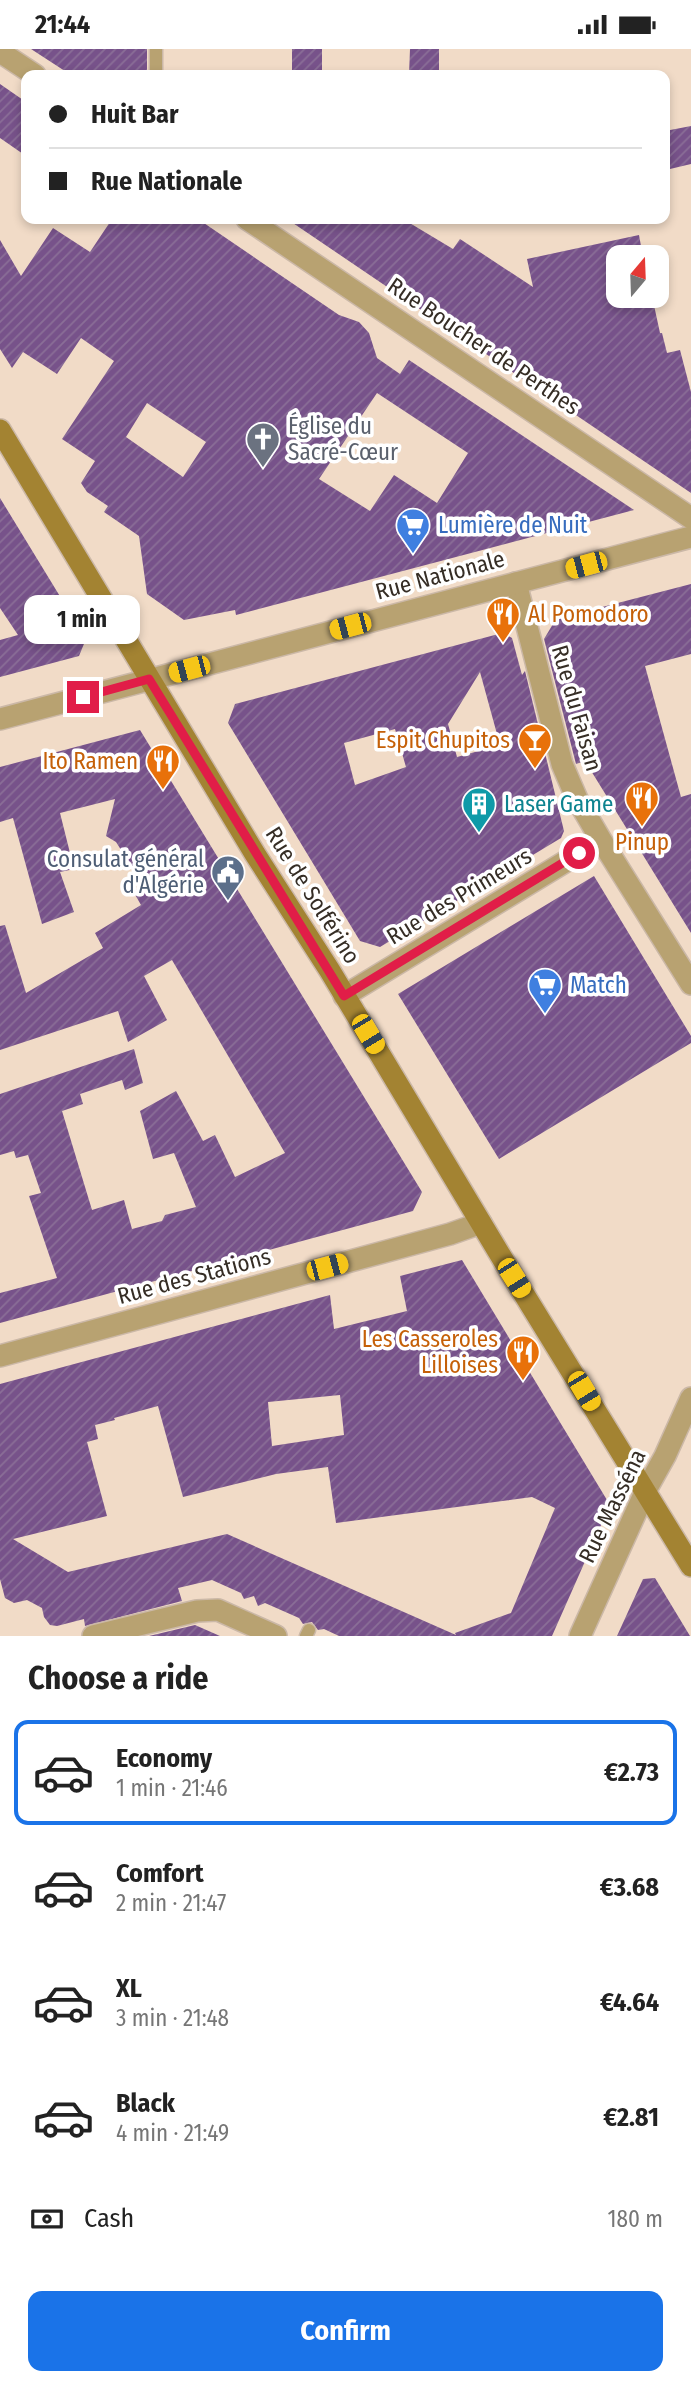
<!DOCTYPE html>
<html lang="en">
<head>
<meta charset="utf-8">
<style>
  body { margin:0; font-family:"Fira Sans Condensed",sans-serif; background:#f6f6f6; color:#222; height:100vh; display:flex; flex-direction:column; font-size:26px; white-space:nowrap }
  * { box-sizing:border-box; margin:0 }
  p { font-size:23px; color:#767676 }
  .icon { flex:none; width:38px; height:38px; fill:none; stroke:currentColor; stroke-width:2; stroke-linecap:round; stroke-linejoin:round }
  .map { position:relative; height:1587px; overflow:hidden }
  .side { display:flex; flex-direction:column; background:#fff; flex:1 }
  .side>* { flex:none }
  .hud { position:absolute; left:21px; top:21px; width:649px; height:154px; border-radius:14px; box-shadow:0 4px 10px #0003; display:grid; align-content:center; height:154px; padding:0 28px; background:#fff }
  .needle { width:46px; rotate:19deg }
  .tools { position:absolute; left:606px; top:196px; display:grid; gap:14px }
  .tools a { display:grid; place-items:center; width:63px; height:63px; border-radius:14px; background:#fff; box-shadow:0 4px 10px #0003; font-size:35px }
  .end { position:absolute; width:32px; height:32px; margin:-16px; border:9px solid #e11d48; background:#fff; box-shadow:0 0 0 4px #fff }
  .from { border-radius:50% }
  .bubble { position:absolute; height:49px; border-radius:14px; background:#fff; box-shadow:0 4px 10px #0003; font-size:23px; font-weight:700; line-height:49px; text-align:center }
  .car { position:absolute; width:21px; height:42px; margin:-21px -10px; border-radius:9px; box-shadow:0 0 5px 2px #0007; background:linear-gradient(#f5c518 24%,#345 0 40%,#f5c518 0 76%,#345 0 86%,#f5c518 0) }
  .hud b { display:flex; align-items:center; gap:24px; height:66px; font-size:26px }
  .hud b+b { border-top:2px solid #e0e0e0 }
  .hud i { width:18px; height:18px; background:#222 }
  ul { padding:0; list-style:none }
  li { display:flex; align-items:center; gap:21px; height:105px; margin:0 14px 10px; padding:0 14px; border:4px solid transparent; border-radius:14px }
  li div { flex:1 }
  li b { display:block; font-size:26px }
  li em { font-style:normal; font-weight:700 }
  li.selected { border-color:#1a73e8 }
  li>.icon { width:63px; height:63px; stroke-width:1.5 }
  h2 { padding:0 28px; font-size:32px; line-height:84px }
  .pay { display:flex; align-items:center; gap:18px; height:77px; padding:0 28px; font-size:26px }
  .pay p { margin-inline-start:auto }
  .cta { display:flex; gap:14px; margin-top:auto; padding:14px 28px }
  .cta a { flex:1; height:80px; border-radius:14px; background:#1a73e8; color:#fff; font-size:28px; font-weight:700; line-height:80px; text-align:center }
  .status { display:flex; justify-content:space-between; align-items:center; height:49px; padding:0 35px; background:#fff; direction:ltr }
  .status svg { height:19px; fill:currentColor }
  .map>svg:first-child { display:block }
  .building { fill:url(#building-hatch); fill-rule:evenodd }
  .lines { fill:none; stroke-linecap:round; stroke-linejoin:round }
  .service-casing { stroke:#cbb8a7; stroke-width:15 }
  .minor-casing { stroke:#cbb8a7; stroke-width:24 }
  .tertiary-casing { stroke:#cbb8a7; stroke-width:24 }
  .secondary-casing { stroke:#cbb8a7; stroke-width:24 }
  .service { stroke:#b8a271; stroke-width:12 }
  .minor { stroke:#b8a271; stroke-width:21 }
  .tertiary { stroke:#b8a271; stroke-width:21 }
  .secondary { stroke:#a38332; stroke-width:21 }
  .route { stroke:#e11d48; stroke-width:9 }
  .labels { text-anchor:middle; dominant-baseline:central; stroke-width:7; stroke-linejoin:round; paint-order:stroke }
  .street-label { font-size:23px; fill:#352d25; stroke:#fff }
  .worship-label { font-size:23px; fill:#5b616d; stroke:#fff; text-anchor:start }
  .shop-label { font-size:23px; fill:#366cbe; stroke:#fff; text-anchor:start }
  .food-label { font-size:23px; fill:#c56008; stroke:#fff; text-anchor:end }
  .culture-label { font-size:23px; fill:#0d838f; stroke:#fff; text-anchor:start }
  .service-label { font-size:23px; fill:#4e5e75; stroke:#fff; text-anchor:end }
</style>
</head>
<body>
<div class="status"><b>21:44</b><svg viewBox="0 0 49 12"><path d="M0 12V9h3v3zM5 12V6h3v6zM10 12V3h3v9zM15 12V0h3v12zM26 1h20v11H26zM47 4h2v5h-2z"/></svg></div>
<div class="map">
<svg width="691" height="1587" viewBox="0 0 691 1587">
  <defs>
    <pattern id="building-hatch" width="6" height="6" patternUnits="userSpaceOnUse" patternTransform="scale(1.75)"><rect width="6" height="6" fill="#77528a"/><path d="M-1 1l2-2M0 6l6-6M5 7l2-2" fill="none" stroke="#8a6e97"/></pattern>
  </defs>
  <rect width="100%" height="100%" fill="#f1dbc7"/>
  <path class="building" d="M31,0H147V26H71Z
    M292,0H322V26H292Z
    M410,0H439V26H409Z
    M0,35L26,53V107L0,89Z
    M691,77V115L670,120L669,116L665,117V82Z
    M112,170H198L339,266L359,273L369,284L377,309L400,325L409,311L634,461L236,566L235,561L184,571L147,545L139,487L104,463L108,457L87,443L81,434L95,412L62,390L114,312L81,289L57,325L23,303L12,319L0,300V191L21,227L53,179L90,203ZM377,344L468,404L437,454L394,426L370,462L319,430ZM147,354L206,393L183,428L126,388Z
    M287,170H403L453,200L460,190L533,238L527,210L639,186L643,208H618V247H652L660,284H662L667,304L680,301L691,343V444Z
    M0,449L86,590L79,607L0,628V591L18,586L0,559Z
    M691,535V605L645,617L681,748L691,745V884L585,712L576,715L544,590L556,570Z
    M506,583L505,585L512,589L522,626L525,622L564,782L561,789L380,898L360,892L228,674L235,655ZM480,623L500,696L457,708L448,675ZM395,680L406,718L355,736L344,694Z
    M140,681L422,1143L413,1162L0,1274V1244L57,1229L29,1147L41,1144L28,1106L16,1109L14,1102L0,1106V1045L134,1000L143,1034L125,1041L122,1031L80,1045L83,1055L62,1062L92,1161L124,1151L132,1180L162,1172L165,1166L196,1158L174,1104L153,1110L140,1062L176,1042L203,1092L215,1086L235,1128L285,1104L172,911L144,927L167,971L128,993L118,962L0,1001V877L5,876L26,944L103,899L95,884L141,856L133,842L141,838L135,828L137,826L116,793L106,787L115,750L60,764L74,820L60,823L74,863L42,875L13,769L0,773V718Z
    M594,827L691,987V994L499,1110L398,945Z
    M462,1211L610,1456L552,1587H339L324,1580L318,1581L312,1573L303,1575L299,1569L265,1554L258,1557L254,1547L244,1550L241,1544L212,1531L178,1539L182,1552L85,1577L84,1570L57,1577L50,1576L44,1568L42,1559L27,1551L14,1554L5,1549L0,1530V1335L330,1246L334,1280L407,1262L400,1227ZM340,1346L344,1386L272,1397L268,1353ZM158,1357L183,1448L276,1425L328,1418L336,1474L532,1448L555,1459L511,1564L455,1584L456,1586L227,1485L68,1523L13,1490L107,1467L87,1393L98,1390L95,1376L115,1371L114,1369Z
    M655,1529L690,1587H617L643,1530Z
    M195,1576L220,1587H149Z"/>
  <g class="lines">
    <g class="service-casing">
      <path id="service" d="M156,26V0
        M306,1587L309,1581"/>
    </g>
    <g class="minor-casing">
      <path id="minor" d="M0,3L35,26
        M247,170L691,469
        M516,534L562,715L577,750L601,791L691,935
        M344,947L601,791
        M0,1307L450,1185L481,1174
        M93,1587L197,1562L218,1561L276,1587
        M580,1587L646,1441L665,1407L691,1349"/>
    </g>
    <g class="tertiary-casing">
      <path id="tertiary" d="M0,670L691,488"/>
    </g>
    <g class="secondary-casing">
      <path id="secondary" d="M0,381L255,805L330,922L514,1229L691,1517"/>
    </g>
    <use href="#service" class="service"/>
    <use href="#minor" class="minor"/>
    <use href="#tertiary" class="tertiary"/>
    <use href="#secondary" class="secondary"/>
  </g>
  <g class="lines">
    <path class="route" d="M83,648L149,630L344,947L579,804"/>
  </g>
  <defs>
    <g id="church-pin" transform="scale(1.75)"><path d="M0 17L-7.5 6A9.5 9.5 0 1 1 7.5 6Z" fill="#6b7280" stroke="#fff"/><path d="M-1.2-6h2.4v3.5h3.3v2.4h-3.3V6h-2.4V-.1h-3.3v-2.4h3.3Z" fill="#fff"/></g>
    <g id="supermarket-pin" transform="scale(1.75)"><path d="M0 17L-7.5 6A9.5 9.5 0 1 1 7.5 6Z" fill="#3f7fe0" stroke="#fff"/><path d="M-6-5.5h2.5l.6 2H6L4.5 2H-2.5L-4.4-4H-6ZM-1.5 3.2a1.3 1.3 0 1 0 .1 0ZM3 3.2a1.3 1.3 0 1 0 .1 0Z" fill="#fff"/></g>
    <g id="restaurant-pin" transform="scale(1.75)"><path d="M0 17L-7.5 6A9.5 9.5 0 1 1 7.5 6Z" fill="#e8710a" stroke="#fff"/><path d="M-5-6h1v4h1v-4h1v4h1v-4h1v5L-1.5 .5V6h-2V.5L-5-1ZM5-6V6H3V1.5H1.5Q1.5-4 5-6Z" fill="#fff"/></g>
    <g id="bar-pin" transform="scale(1.75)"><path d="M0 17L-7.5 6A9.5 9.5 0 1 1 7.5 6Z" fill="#e8710a" stroke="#fff"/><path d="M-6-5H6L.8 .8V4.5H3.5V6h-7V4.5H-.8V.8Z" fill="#fff"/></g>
    <g id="building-pin" transform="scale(1.75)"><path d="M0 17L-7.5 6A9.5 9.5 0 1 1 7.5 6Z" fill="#0f9aa8" stroke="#fff"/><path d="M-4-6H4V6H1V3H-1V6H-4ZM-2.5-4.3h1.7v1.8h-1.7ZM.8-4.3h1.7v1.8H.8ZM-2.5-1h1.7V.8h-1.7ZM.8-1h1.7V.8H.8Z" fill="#fff"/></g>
    <g id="civic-pin" transform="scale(1.75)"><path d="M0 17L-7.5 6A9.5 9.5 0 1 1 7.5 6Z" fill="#5c6f8a" stroke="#fff"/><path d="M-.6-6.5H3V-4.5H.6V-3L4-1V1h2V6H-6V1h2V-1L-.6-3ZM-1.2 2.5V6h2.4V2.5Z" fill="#fff"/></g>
  </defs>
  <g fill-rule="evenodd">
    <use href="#church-pin" x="263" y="390"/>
    <use href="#supermarket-pin" x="413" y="476"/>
    <use href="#restaurant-pin" x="503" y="565"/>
    <use href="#bar-pin" x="535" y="691"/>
    <use href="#restaurant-pin" x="163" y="712"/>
    <use href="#restaurant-pin" x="642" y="749"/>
    <use href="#building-pin" x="479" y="755"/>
    <use href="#civic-pin" x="228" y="823"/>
    <use href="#supermarket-pin" x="545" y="936"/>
    <use href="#restaurant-pin" x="523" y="1303"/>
  </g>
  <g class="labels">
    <g class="street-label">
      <text transform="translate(484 297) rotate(34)">Rue Boucher de Perthes</text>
      <text transform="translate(440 526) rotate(-15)">Rue Nationale</text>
      <text transform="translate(577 659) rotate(74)">Rue du Faisan</text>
      <text transform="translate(313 846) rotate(58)">Rue de Solférino</text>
      <text transform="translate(459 847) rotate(-31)">Rue des Primeurs</text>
      <text transform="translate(194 1227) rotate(-15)">Rue des Stations</text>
      <text transform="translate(612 1457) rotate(-64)">Rue Masséna</text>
    </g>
    <g class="worship-label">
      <text x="288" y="377">Église du<tspan x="288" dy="26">Sacré-Cœur</tspan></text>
    </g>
    <g class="shop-label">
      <text x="438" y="476">Lumière de Nuit</text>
      <text x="570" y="936">Match</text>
    </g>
    <g class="food-label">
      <text x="528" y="565" text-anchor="start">Al Pomodoro</text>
      <text x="510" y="691">Espit Chupitos</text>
      <text x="138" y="712">Ito Ramen</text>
      <text x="642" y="793" text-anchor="middle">Pinup</text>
      <text x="498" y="1290">Les Casseroles<tspan x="498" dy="26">Lilloises</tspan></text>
    </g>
    <g class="culture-label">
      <text x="504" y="755">Laser Game</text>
    </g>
    <g class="service-label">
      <text x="204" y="810">Consulat général<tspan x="204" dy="26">d'Algérie</tspan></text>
    </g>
  </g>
</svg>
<div class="tools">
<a><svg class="needle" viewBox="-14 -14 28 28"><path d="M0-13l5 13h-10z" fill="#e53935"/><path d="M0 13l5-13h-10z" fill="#767676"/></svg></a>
</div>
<i class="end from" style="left:579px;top:804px"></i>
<i class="end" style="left:83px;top:648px"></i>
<div class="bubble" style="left:24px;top:546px;width:116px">1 min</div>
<i class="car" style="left:586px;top:516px;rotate:255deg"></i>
<i class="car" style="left:350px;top:577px;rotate:255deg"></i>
<i class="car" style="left:189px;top:620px;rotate:255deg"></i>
<i class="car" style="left:368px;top:985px;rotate:149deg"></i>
<i class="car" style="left:327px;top:1218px;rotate:75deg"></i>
<i class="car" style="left:514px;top:1229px;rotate:148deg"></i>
<i class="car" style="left:584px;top:1342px;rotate:149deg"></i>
<div class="hud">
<b><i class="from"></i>Huit Bar</b>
<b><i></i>Rue Nationale</b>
</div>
</div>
<section class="side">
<h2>Choose a ride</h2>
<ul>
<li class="selected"><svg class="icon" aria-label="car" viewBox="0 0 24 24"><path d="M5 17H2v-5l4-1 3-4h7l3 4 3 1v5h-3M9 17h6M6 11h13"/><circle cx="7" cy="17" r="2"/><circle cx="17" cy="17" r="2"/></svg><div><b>Economy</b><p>1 min · 21:46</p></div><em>€2.73</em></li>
<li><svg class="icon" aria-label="car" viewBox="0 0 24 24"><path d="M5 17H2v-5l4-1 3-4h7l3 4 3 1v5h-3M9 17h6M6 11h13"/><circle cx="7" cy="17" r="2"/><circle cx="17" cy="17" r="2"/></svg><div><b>Comfort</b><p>2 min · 21:47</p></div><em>€3.68</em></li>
<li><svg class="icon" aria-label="car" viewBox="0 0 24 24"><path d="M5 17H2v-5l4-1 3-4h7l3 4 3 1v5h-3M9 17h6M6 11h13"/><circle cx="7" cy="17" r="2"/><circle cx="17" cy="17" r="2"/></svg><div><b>XL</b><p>3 min · 21:48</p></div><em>€4.64</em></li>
<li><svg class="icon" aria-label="car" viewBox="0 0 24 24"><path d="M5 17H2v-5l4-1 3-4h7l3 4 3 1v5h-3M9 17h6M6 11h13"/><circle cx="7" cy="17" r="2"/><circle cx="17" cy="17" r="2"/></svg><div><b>Black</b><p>4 min · 21:49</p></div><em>€2.81</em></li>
</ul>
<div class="pay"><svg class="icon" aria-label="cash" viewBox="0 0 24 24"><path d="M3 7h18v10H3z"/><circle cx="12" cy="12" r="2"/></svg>Cash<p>180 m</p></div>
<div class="cta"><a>Confirm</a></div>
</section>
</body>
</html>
